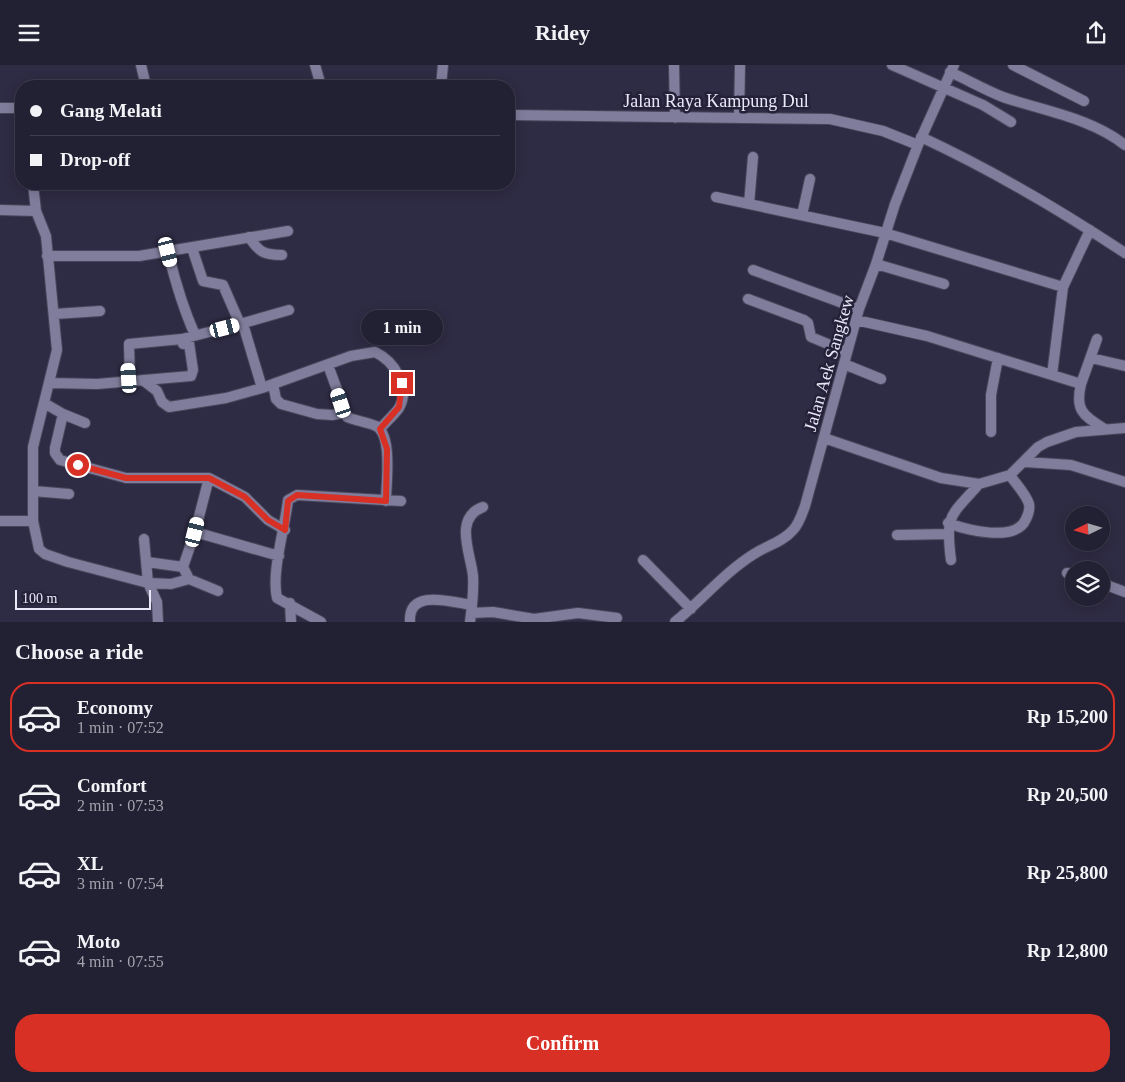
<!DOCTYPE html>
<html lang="en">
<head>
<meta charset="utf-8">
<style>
  body { margin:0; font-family:Georgia,serif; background:#2e2d3f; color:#f1f3f6; height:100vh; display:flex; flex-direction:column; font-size:19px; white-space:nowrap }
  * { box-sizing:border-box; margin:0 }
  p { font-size:16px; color:#a2a3ac }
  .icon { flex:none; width:28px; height:28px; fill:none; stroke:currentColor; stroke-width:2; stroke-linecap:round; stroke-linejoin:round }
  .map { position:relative; height:557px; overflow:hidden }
  .panel { display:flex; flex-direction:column; background:#222033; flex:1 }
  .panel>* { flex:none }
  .top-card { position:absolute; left:15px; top:15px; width:500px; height:110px; border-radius:20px; box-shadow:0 2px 12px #0003,0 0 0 1px #3f3e4e; display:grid; align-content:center; height:110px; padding:0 15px; background:#222033 }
  .needle { width:32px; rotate:265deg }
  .controls { position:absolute; left:1065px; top:441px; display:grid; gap:10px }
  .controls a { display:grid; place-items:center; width:45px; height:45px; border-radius:50%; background:#222033; box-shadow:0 2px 12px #0003,0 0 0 1px #3f3e4e; font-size:25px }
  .scale { position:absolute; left:15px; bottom:12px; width:136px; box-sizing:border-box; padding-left:5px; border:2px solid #e9e8f8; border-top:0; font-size:14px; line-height:18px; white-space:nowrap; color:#e9e8f8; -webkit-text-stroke:4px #242139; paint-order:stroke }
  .end { position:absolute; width:22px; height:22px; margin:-11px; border:6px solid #d93025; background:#fff; box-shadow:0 0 0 2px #fff }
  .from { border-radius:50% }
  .bubble { position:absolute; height:35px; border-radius:18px; background:#222033; box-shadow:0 2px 12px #0003,0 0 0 1px #3f3e4e; font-size:16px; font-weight:700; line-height:35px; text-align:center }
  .car { position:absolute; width:15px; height:30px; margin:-15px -8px; border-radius:6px; box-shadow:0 0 4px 1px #0007; background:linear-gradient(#fff 24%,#345 0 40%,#fff 0 76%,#345 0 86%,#fff 0) }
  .top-card b { display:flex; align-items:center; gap:18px; height:48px; font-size:19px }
  .top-card b+b { border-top:1px solid #3f3e4e }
  .top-card i { width:12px; height:12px; background:#f1f3f6 }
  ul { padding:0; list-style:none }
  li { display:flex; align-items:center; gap:15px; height:70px; margin:0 10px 8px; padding:0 5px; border:2px solid transparent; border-radius:20px }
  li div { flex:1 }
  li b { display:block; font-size:19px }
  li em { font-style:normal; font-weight:700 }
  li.on { border-color:#d93025 }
  li>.icon { width:45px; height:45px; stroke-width:1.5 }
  h2 { padding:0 15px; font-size:22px; line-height:60px }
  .primary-button { display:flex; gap:10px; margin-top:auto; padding:10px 15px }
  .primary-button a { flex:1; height:58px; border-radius:20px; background:#d93025; color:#fff; font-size:20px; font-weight:700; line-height:58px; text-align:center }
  header { display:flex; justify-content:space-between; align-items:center; height:65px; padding:0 15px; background:#222033; font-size:22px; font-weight:700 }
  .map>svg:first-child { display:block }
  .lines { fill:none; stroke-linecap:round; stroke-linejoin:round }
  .minor-casing { stroke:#49465b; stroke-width:12 }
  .minor { stroke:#7f7d9b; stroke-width:10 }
  .route { stroke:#d93025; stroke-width:6 }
  .labels { text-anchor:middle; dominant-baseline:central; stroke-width:5; stroke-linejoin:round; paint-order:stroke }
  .street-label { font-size:18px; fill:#e9e8f8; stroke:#242139 }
</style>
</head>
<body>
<header><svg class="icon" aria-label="menu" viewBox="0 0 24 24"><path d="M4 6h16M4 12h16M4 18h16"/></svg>Ridey<svg class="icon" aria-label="share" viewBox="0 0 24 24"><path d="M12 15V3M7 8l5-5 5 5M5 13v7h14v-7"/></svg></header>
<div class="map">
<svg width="1125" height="557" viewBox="0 0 1125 557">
  <rect width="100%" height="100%" fill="#2e2b44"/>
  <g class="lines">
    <g class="minor-casing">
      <path id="minor" d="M141,0L146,21
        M315,0L321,21
        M674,0L675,53
        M892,0L983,40L1011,57
        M1013,0L1084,36
        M950,7C968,15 985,25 1003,32C1044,46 1091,53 1125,80
        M441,21L443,0
        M0,43H21
        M509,50L830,54L883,66L918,80
        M739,53L740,0
        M921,72C992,105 1060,145 1125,188
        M33,119L36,146
        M716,132L885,168L1063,222
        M749,139L753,92
        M0,145L36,146L46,171L57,285L33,382V456L39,484L45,489L68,497L148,518L171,519L189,514
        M802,150L810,114
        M249,172C259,187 264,190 282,190
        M192,183L203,216L223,220L240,259L289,245
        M168,187C175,216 183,243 195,270
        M47,191H139L288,166
        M876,199L944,219
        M753,205L859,244
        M748,234L804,255L808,258L811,272L847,287
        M55,249L100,246
        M856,255L927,271L1081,319C1075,344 1082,350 1103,363
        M243,259L262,323
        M1091,293L1125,301
        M844,299L881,314
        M328,300L347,352C356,356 367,357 376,361C393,370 386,419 386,436
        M1052,310L1063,222L1090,165
        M144,316L157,326L162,337L169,342L226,333L262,323L351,291L375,287C394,296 411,322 399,343C394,350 386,357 380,364
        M130,317L129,279L182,274
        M50,318L97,319L191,311L193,305L189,278L183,279L182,274L240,259
        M273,319L276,334L281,339L317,349L332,350L344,348
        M1081,319L1097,274
        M44,338L63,349L55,383V388L60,395L126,413H209L245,432L268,455L285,465
        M63,349L85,358
        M991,367V330L998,293
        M824,373L941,413L979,419L1010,410L1038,382L1047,377L1076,367L1125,363
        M1025,397L1071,400L1125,417
        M209,413L195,467L183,502L189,514L218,526
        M33,426L69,429
        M0,456H33
        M948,458C967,465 1016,478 1026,454C1028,450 1030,444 1029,439C1026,429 1015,418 1010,410
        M195,467L279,491
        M897,470L948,469
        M144,474L148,518L157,537L158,557
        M643,495L691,544
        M951,495C945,449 950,452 979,419
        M147,497L183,502
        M1067,508L1074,509
        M1101,518L1125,527
        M290,538L291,557
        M471,548L493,547L534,554L578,548L617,553
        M321,557L277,533C271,507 285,463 288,435L297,430L401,436
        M410,557C408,523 451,537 472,540
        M470,557C472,542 474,526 473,511C471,489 453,453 483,442
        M675,557C702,535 725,507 754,489C766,481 783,477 793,465C799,459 802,449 805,441L859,244L876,199L895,139L918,80L954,0"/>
    </g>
    <use href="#minor" class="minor"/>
  </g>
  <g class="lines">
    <path class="route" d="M78,400L126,413H209L245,432L268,455L285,465L288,436L297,430L386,436L387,384L380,364L399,342L402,318"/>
  </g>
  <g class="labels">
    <g class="street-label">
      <text x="716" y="36">Jalan Raya Kampung Dul</text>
      <text transform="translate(829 298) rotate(-74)">Jalan Aek Sangkew</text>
    </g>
  </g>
</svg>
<div class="controls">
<a><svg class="needle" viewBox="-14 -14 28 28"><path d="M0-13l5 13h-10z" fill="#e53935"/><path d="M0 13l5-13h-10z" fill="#a2a3ac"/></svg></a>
<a><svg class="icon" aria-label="layers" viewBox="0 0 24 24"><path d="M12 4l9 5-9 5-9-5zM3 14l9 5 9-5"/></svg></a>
</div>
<div class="scale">100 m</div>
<i class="end from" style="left:78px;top:400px"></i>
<i class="end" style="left:402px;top:318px"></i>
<div class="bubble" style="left:361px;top:245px;width:82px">1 min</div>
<i class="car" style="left:168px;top:187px;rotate:166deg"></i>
<i class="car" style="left:225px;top:263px;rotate:76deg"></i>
<i class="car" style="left:129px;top:313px;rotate:356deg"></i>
<i class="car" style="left:341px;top:338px;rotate:342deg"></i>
<i class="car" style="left:195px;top:467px;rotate:14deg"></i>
<div class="top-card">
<b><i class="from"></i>Gang Melati</b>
<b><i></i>Drop-off</b>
</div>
</div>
<section class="panel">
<h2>Choose a ride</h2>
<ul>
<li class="on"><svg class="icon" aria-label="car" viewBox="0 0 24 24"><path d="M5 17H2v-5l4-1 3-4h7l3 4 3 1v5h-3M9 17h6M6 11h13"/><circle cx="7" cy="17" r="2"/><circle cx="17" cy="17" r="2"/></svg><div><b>Economy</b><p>1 min · 07:52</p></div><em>Rp 15,200</em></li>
<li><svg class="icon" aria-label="car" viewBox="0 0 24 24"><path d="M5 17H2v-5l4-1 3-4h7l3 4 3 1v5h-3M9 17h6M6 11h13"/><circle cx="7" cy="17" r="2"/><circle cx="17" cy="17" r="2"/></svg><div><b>Comfort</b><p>2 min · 07:53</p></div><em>Rp 20,500</em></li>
<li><svg class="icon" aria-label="car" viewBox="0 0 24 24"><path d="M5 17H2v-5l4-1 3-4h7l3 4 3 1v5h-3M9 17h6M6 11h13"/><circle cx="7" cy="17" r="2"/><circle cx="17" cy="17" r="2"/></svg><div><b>XL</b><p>3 min · 07:54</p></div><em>Rp 25,800</em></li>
<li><svg class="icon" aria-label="car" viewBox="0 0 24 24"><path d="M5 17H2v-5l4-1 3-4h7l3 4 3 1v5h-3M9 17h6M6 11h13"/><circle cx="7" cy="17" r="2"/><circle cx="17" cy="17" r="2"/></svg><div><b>Moto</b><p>4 min · 07:55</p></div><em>Rp 12,800</em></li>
</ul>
<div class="primary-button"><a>Confirm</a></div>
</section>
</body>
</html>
